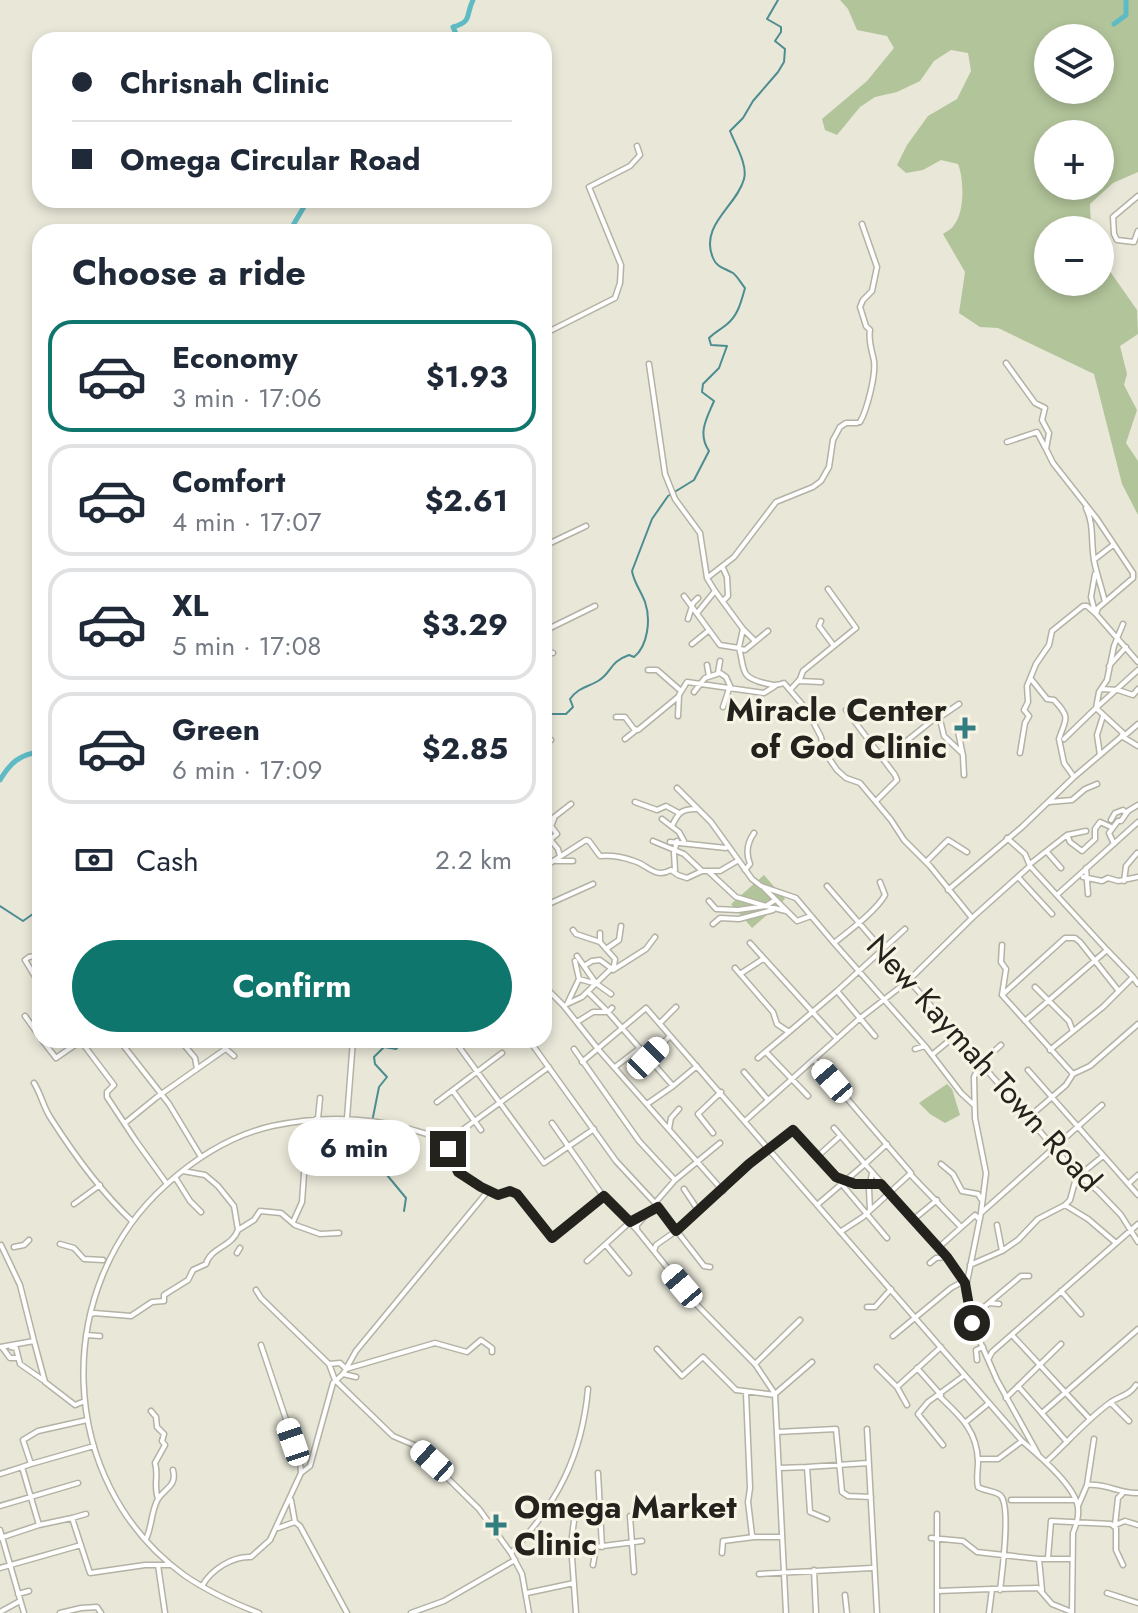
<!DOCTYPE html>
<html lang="en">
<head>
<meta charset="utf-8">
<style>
  body { margin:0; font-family:Jost,sans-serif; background:#f2f2f3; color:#1f2937; height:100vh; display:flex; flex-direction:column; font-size:30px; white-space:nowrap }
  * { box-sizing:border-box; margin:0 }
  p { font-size:26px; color:#747a83 }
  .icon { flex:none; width:44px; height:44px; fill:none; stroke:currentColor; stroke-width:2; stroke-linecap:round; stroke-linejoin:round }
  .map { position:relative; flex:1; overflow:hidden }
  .drawer { position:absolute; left:32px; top:224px; width:520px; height:824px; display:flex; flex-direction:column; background:#fff; border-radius:24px; box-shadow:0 4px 12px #0003 }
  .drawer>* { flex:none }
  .hud { position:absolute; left:32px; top:32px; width:520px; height:176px; border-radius:24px; box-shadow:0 4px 12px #0003; display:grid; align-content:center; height:176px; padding:0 40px; background:#fff }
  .fabs { position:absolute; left:1034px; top:24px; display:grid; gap:16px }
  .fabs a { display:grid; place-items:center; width:80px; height:80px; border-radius:50%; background:#fff; box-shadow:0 4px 12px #0003; font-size:40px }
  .end { position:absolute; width:36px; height:36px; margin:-18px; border:10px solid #23221d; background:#fff; box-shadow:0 0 0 4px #fff }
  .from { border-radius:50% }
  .bubble { position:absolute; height:56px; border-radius:28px; background:#fff; box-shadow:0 4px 12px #0003; font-size:26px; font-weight:700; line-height:56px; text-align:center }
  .car { position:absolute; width:24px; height:48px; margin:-24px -12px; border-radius:10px; box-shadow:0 0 6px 2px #0007; background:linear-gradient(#fff 24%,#345 0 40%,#fff 0 76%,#345 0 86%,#fff 0) }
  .hud b { display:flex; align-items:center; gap:28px; height:76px; font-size:30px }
  .hud b+b { border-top:2px solid #e0e1e3 }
  .hud i { width:20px; height:20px; background:#1f2937 }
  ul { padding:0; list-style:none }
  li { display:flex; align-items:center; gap:24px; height:112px; margin:0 16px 12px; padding:0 24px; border:4px solid #e0e1e3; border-radius:24px }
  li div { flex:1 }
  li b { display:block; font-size:30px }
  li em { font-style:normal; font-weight:700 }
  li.on { border-color:#0f766e }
  li>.icon { width:72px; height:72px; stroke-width:1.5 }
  h2 { padding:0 40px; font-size:36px; line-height:96px }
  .pay { display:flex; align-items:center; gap:20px; height:88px; padding:0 40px; font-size:30px }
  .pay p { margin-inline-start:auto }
  .action { display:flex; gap:16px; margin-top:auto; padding:16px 40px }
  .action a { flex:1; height:92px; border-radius:48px; background:#0f766e; color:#fff; font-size:32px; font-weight:700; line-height:92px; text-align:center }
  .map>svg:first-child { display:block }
  .green { fill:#b2c49a; fill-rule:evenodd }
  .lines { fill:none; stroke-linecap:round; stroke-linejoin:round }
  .stream { stroke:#4c8d92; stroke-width:2 }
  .river { stroke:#5ebbc4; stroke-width:5 }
  .minor-casing { stroke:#b4b2a4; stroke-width:7 }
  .minor { stroke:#fff; stroke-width:4 }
  .route { stroke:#23221d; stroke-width:10 }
  .poi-dot { fill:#337c80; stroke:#f7f4e5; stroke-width:3 }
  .labels { text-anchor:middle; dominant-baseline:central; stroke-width:6; stroke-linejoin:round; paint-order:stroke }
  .poi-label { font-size:32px; font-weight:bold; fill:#23221d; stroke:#f7f4e5; text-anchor:end }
  .street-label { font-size:32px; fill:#23221d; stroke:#f7f4e5 }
</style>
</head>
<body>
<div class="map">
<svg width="1138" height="1613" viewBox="0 0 1138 1613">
  <rect width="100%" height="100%" fill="#e9e7d8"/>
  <path class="green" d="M840,0H1138V172L1113,183L1090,204L1091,230H1048V282H1100V257L1137,310L1138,334L1120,346L1127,374L1124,385L1137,410L1126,443L1138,461V515L1122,484L1094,374L998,328L980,327L959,313L965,272L943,234C947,231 952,229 954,225C965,212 964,179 958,164L941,160L923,170L906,173L897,165L907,145L928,116L957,99L971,71L968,53L951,50L934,61L920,81L897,92L875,97L860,107L837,135L825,130L822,119L867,81L894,48L887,36L857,30L848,9ZM1048,38H1100V90H1048ZM1100,134V186H1048V134Z
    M764,875L785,899L752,928L731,904Z
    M947,1084L952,1089L960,1115L945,1123L930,1114L919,1103Z"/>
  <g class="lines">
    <path class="stream" d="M544,717L551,714H566L573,707L570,699C579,687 586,688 598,681C612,673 609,662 629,655L634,657C648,646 651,619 645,602C641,591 634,583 632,571L652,519L668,496L694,480L709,451C697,433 707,418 714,401L702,392L703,384L719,368L727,346L711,345L709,338C715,332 720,330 726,325C738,316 741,302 745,288C741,283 737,276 733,273C725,268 717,268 713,258C699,225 737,206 744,179C748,165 735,144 730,131L743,118L753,101L778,72L784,62L785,49L775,41L781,32V27L767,19L778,0
      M0,906L23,921L40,909
      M404,1211L406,1198L387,1175L386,1162L370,1132L379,1087L387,1077L375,1064L374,1057L384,1047L396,1049L405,1040"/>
    <path class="river" d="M1114,24L1126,15V0
      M454,40L457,36L453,27C473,21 465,16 473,0
      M289,232L308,200
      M0,780C10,763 20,754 40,752"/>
    <g class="minor-casing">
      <path id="minor" d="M1138,196L1113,217L1114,234L1117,240L1134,242L1138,231
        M544,334L615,298L620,283L621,265L589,187L630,166L640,155L637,146
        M1006,363L1035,403L1045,408L1042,420L1049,433L1046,449L1053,463L1097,519L1133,573V578L1098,608L1096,614L1138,662
        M649,364L665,474L675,499L700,533L707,578L715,591L698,612
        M860,422C867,410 876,375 874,361C872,350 868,341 870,330L866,326L860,307L863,300L872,291L877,267L862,224
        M1007,442L1037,432L1046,449
        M1086,508C1095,525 1090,546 1095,565C1098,578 1102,589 1105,602
        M544,546L586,526
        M1095,559L1113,545
        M707,578L734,557L776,502L813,487L821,481L829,467L833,440L840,427L846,423H857
        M715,591L743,629L739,647
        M684,596L720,645L739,648C745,669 739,677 764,683C772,685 776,686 784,683L807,710L821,737L824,751L837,770L846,778L860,783L891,820L904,840L930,866L972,918
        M723,601L728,596L727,577L723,568
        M1095,612L1091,597L1095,574
        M688,619L693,603L698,598
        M821,621L819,626L834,646
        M743,629L754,640
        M544,631L595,606
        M692,644L708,631
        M740,649L745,650L768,631
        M544,650L553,653
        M707,665L709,676
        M1109,666L1126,647
        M648,670H657L681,691
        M718,673L720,661
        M1031,679L1047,699L1054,700C1072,719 1065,719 1059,739L1064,763L1074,777
        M799,681L821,682
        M1101,689L1118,690L1133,695L1138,689
        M790,690L800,679L803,671L856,628L828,589
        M694,692L705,678L720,673L726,677L731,688
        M723,707L729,689
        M937,707L944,736L962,753
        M846,710L895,775L897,780L876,801
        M678,716L679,695L687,682L764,693L775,686
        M616,717H625L634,729L638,730L678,697
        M940,717L959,704
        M958,731L963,756L964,775
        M1123,737L1138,724
        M1123,737L1138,746
        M625,739L635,731
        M1064,739L1096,708L1099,692L1107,680L1114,646L1123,624
        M544,744L551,740
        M1020,753L1025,723L1029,716L1024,710L1028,702L1027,686L1036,664L1049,645L1052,631L1083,606H1087L1096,614
        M1100,755L1097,735L1103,716
        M884,759L939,715
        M677,788L711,822L752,879L761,886L796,898L834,943C849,931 876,911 885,895L880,882
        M635,802L657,810L666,806L679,813
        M1049,802L1072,800L1085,789L1097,784
        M662,819L679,832L684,841
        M1111,820L1115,813L1123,810L1126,813
        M544,825L571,804
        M672,826C678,813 681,809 696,809
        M544,832L558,849L560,856
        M1067,835L1070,842L1082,851L1095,839V829L1100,822L1111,827
        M1007,838L1025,854L1030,866L1107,950
        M551,839L557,834L551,826L554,819
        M653,841L684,854L702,871
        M670,842L726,848
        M1114,844L1109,833L1118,821H1121L1128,811L1138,805
        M1047,852L1061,868
        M556,861H573
        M926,862L948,840L967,852
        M1030,864L1067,835L1086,831
        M544,867L586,840L589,841L600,856C611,855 623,857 634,861C648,865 655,879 671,870L678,875L687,878L702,871H720L737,861
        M1086,868L1088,894
        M675,870L674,853L677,841
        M745,870L750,864C746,854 747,843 754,833
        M708,871L736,897L766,906L775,900
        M1083,877L1102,881L1108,878L1118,881L1138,877
        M1019,878L1052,914
        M1124,881L1126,866L1137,853
        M827,886L1076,1173L1098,1191L1121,1215L1138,1242
        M764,888L797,921L811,916
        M948,890L1022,827L1074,777L1121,737L1123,733L1096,708L1138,670
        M1058,894L1138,822
        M709,901L716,909L738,910L766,906L786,911
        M544,906L593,884
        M544,919L547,922
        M713,924L720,918L739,919L773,910
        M573,930L576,934L600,942
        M750,943L837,1039
        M834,943L925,1046
        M1002,945L1001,962L1006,969L1002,995L1073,1074
        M606,949L619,940L621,926
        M40,955L29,957L25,960L40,985
        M577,956L595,982
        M575,961L579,979L597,984L611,994
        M584,966L592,961L600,960L612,969
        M735,968L773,1012L777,1024L789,1032L837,991
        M613,970L646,949L655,937
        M740,974L763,959
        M1133,977L1138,984
        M1035,987L1069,1021L1072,1029
        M546,988L563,1005L598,1049L723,1191
        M588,992L608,1012L612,1008
        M1002,995L1065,938H1075L1080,942L1118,990
        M568,1002L579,979
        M567,1004L582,997L614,966L615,959L600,942V933
        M25,1016L40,1037
        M1025,1021L1107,950L1133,977L1103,1007L1050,1050
        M577,1022L593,1012H608L673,1086L647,1104
        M660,1023L676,1007
        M875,1036L837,991L905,929
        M42,1040L56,1058L82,1040
        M80,1040L114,1085L107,1092V1097L136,1141L167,1184
        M119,1040L169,1104L201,1157
        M180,1040L195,1058L197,1069
        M454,1040L544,1163L594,1129
        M529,1040L616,1161L655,1203L704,1266L710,1267
        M1001,1045L980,1064L974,1077L975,1118L986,1173L981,1213L965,1292L972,1323L997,1380L1038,1454
        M225,1048L234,1056
        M574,1049L639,1141L675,1180
        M915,1049L925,1046L961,1093L974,1105
        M766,1052L808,1096
        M933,1054L956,1035
        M648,1058L670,1036
        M758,1058L789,1032
        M814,1060L911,1173L863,1217L840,1232
        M582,1062L646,1008L1022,1441C1038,1455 1076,1486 1078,1508C1079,1518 1076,1525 1073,1533L1072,1613
        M615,1067L640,1048
        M1028,1070L1138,1195
        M744,1072L768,1100
        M34,1083C41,1094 43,1106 50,1117C73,1153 100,1191 132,1221
        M673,1086L697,1066
        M453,1091L481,1130
        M437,1102L502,1053
        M1029,1117L1066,1085L1073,1074L1090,1066L1138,1024
        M347,1118L353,1040
        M318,1119L320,1098
        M746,1120L859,1019L908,981L972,918L1030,866
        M125,1123L157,1097L224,1050L225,1045L219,1040
        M552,1123L601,1193L637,1230
        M669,1129L671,1118L679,1109
        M713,1133L698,1114L721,1092
        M443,1144L549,1067
        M887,1144L865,1164L947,1257L965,1283
        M818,1156L840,1136
        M941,1164L953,1174L962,1191L978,1194L981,1199
        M183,1171L205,1175L218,1186L234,1206L238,1230
        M910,1174L961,1227
        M175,1177L190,1201L201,1212
        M837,1177L855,1184H881
        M1128,1184L1138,1175
        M684,1189L698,1210
        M655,1203L675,1180L720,1143
        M74,1204L100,1185
        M817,1205L865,1164L834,1128
        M1065,1205L1088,1219L1116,1243
        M870,1210L869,1189L872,1173
        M981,1213L1102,1105
        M646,1215L637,1225V1230L698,1306L755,1364L775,1394L786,1613
        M914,1219L937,1200
        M293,1222L302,1202L305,1160L316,1119
        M997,1225L1002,1251
        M60,1244L74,1248L84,1259L103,1260
        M1,1245L20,1285L34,1341
        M606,1245L629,1273
        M14,1247L24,1245L29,1240
        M938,1248L975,1215L978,1218
        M654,1251L656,1245L676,1231L749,1164L791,1130L818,1156L887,1238
        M237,1253L240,1248
        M587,1261L630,1222L658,1207
        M930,1263L936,1258L947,1257
        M970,1265L1002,1251L1018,1240L1038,1219L1065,1205L1070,1200L1076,1178L1103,1156
        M256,1290L261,1298L329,1364L340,1363L346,1369L435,1343L467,1352L481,1340L492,1348V1352
        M1061,1291L1081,1314
        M989,1303L999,1304
        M867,1307H875L891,1289
        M90,1315L94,1313L131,1316L152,1302L164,1301V1295L188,1280L193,1270L206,1264C211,1247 232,1247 238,1230L254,1220L260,1211L281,1213L295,1225L320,1234L339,1233
        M971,1318L1021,1276H1029
        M86,1335L100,1336
        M1012,1335L1089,1418
        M893,1336L951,1288L964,1281
        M0,1347L34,1341L45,1382L75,1405L85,1401
        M2,1347L10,1358H18
        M11,1347L16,1348L20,1364L43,1380
        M657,1349L682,1376L703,1357L736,1390L775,1395
        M989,1358L992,1352L1138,1224
        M977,1360L976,1350L983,1347
        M329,1364L335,1380L393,1436L414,1445L479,1509L511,1553L522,1574L529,1613
        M755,1364L800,1320
        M877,1367L897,1387
        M917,1368L941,1395
        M343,1374L356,1377
        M1018,1386L1067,1442
        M746,1393L750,1488L748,1502L752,1535L754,1537H782
        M775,1394L812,1362
        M939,1396C960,1416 977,1430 978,1461C978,1471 976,1479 978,1487C984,1491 997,1491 1001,1496C1011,1508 1002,1573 1000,1590
        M1006,1398L1061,1344
        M1111,1403L1129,1421
        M907,1405L897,1387L941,1347
        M151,1411L156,1417L157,1427L164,1434L162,1441L165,1445L155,1463C159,1476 153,1485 158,1499
        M1042,1413L1138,1329
        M87,1420L38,1431L23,1440L31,1464L22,1467L39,1525L72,1518L90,1573L145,1565H170
        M966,1422L989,1403
        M867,1429L877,1613
        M777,1432L836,1429L842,1492L848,1496L871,1497
        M943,1445L918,1414L928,1402L965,1375
        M978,1459H998L1022,1441
        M1046,1462C1068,1442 1087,1419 1111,1402C1120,1396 1130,1395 1136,1385
        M31,1464L94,1446
        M807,1467L868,1463
        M779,1468L807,1467L810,1512L827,1519
        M301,1473L310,1466L333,1383L343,1374L356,1351L488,1191
        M598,1473L602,1547
        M0,1474L22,1467
        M1087,1485L1094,1439
        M291,1500L295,1522L300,1526L347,1613
        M1011,1500H1076
        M0,1506L78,1483
        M1078,1506L1087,1485C1107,1483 1119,1494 1138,1493
        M937,1514V1613
        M630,1516L634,1572
        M72,1518L86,1514
        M574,1521L571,1544L576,1613
        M1115,1525L1118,1498L1122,1494
        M1115,1525L1125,1521L1138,1525
        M278,1528L295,1522
        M0,1530L24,1613
        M0,1538L39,1525
        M931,1538L963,1541L977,1552L1039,1559
        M146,1539C152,1527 151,1511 158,1499C166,1487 177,1486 173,1470
        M572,1550L642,1541
        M511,1553C557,1504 582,1456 588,1389
        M722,1553L723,1541L754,1537
        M1048,1558L1051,1521L1111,1524L1116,1528V1550L1123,1565
        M158,1565L165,1613
        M593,1565L596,1548
        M0,1568L81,1545
        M814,1570L816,1613
        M759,1574L872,1568
        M202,1586C211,1570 232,1556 251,1557L270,1540L301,1473L300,1461L261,1345
        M1042,1590L1039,1559H1072
        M938,1591L991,1589
        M527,1593L574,1583
        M1107,1593L1138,1603
        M18,1594L29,1591
        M845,1595L847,1613
        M0,1612L20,1601
        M60,1613L81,1608L97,1607L101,1613
        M259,1613C233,1603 207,1591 184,1575C55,1481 51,1287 167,1184C197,1157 233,1135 272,1126C319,1116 364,1116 410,1129C419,1132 430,1134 438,1139C447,1145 449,1155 454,1164C458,1174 487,1193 497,1195C504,1196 508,1192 515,1192L552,1238L604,1196
        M411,1613L444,1601L515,1560
        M989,1613L992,1589L1038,1588L1052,1604L1072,1612"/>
    </g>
    <use href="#minor" class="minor"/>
  </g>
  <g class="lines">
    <path class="route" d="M448,1149L458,1172L481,1187L498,1195L510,1191L517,1194L552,1238L604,1196L630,1222L658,1207L676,1231L749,1164L793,1130L836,1177L855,1184H881L947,1257L965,1283L972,1323"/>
  </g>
  <g class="poi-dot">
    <path d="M961 716h8v8h8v8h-8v8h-8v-8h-8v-8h8z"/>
    <path d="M492 1513h8v8h8v8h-8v8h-8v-8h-8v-8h8z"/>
  </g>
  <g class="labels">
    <g class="poi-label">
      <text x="947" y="710">Miracle Center<tspan x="947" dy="37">of God Clinic</tspan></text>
      <text x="514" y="1507" text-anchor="start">Omega Market<tspan x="514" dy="37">Clinic</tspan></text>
    </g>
    <g class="street-label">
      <text transform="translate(984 1063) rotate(48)">New Kaymah Town Road</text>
    </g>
  </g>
</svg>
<div class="fabs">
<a><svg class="icon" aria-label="layers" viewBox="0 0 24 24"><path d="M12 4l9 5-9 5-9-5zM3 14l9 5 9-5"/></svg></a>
<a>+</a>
<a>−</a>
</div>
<i class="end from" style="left:972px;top:1323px"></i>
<i class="end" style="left:448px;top:1149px"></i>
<div class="bubble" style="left:288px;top:1120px;width:132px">6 min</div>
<i class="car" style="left:648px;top:1058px;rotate:45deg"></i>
<i class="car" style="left:832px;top:1081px;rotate:319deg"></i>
<i class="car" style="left:682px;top:1286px;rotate:320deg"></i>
<i class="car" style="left:293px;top:1442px;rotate:341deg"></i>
<i class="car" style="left:432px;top:1461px;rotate:312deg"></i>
<div class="hud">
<b><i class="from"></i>Chrisnah Clinic</b>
<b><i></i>Omega Circular Road</b>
</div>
<section class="drawer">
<h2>Choose a ride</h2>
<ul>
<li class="on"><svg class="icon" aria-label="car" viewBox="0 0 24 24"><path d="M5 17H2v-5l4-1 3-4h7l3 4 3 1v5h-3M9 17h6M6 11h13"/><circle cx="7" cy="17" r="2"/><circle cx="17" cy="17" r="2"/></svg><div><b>Economy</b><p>3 min · 17:06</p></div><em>$1.93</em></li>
<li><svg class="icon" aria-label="car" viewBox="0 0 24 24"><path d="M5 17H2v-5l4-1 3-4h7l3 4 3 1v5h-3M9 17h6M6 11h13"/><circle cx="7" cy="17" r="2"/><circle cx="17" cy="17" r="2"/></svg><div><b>Comfort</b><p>4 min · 17:07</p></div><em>$2.61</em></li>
<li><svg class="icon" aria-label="car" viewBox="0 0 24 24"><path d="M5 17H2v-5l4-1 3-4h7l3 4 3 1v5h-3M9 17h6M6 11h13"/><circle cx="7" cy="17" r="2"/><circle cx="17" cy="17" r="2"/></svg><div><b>XL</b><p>5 min · 17:08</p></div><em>$3.29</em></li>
<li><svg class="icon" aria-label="car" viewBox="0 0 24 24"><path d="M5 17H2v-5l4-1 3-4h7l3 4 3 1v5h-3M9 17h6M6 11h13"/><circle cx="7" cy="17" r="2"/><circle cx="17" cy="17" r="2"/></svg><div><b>Green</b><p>6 min · 17:09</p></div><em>$2.85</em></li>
</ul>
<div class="pay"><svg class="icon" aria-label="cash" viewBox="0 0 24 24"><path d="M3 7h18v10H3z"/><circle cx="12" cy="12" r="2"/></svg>Cash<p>2.2 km</p></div>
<div class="action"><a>Confirm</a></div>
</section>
</div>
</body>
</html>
